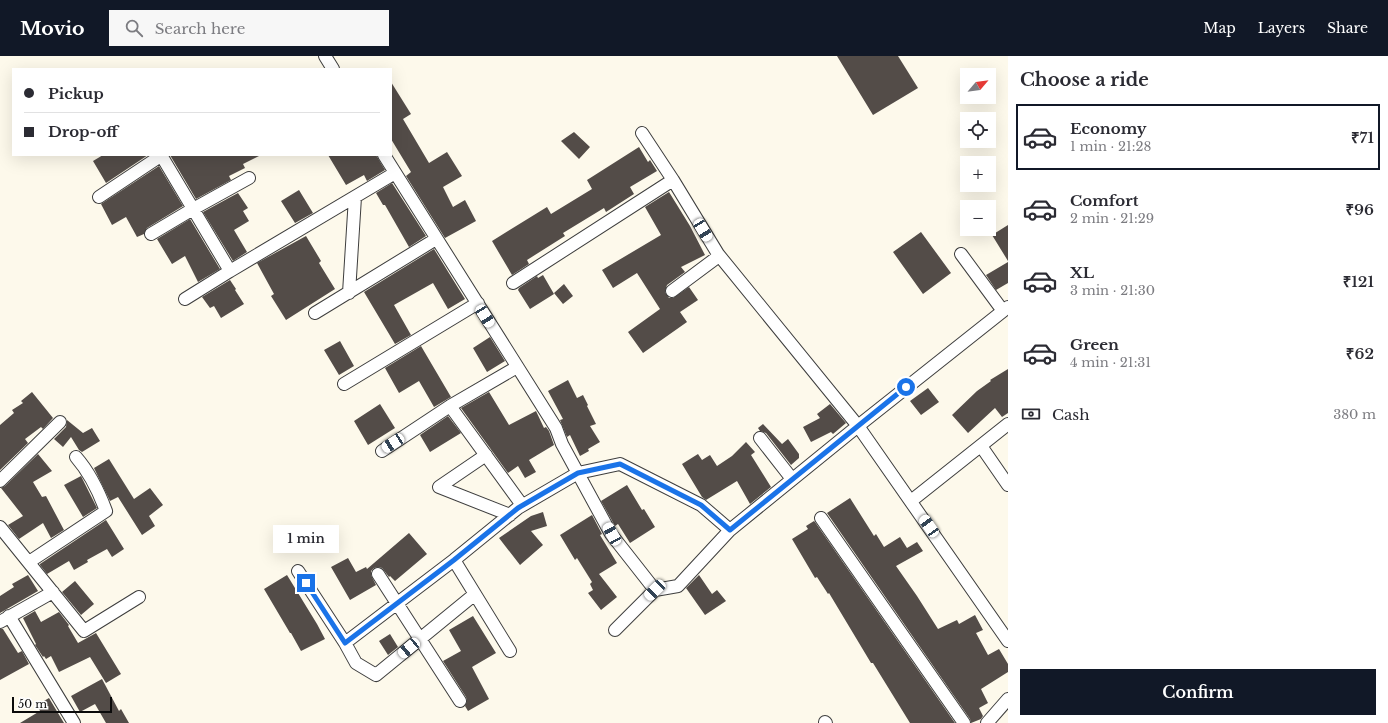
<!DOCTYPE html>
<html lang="en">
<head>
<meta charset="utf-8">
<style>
  body { margin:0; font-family:"Libre Baskerville",serif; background:#f7f7f7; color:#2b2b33; height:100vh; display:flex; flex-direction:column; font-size:15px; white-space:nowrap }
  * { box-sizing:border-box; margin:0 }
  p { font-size:13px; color:#7c7c81 }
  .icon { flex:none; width:22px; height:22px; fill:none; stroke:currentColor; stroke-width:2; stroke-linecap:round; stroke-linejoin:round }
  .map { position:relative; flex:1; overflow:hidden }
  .details { display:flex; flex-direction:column; background:#fff; width:380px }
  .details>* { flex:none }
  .top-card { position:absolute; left:12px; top:12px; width:380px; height:88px; border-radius:0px; box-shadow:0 4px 16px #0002; display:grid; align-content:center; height:88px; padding:0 12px; background:#fff }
  .needle { width:26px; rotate:61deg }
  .tools { position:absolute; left:960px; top:12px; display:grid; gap:8px }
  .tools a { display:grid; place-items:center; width:36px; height:36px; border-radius:0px; background:#fff; box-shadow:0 4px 16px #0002; font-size:20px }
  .scale { position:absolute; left:12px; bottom:10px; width:100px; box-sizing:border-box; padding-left:4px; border:2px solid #0b0b0b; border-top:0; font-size:11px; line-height:14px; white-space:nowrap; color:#0b0b0b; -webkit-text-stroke:3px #fff; paint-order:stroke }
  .end { position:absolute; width:18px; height:18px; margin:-9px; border:5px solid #1a73e8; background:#fff; box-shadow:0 0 0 2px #fff }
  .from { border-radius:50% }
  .bubble { position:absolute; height:28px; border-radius:0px; background:#fff; box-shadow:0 4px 16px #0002; font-size:13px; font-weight:600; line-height:28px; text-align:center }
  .car { position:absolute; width:12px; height:24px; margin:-12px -6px; border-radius:5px; box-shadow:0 0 3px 1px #0007; background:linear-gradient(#fff 24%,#345 0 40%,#fff 0 76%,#345 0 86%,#fff 0) }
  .top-card b { display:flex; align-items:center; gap:14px; height:38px; font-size:15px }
  .top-card b+b { border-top:1px solid #e1e1e2 }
  .top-card i { width:10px; height:10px; background:#2b2b33 }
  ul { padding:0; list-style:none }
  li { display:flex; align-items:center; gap:12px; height:66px; margin:0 8px 6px; padding:0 4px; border:2px solid transparent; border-radius:0px }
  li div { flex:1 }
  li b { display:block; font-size:15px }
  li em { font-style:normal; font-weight:600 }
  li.selected { border-color:#111827 }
  li>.icon { width:36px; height:36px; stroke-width:1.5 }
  h2 { padding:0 12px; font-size:18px; line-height:48px }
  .pay { display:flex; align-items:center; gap:10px; height:44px; padding:0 12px; font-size:15px }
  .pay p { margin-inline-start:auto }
  .primary-button { display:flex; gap:8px; margin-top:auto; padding:8px 12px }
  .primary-button a { flex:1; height:46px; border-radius:0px; background:#111827; color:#fff; font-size:16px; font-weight:600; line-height:46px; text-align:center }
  header { display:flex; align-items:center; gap:24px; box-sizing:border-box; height:56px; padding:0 20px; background:#111827; color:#fff }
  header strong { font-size:19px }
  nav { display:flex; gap:22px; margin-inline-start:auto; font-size:14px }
  .search { width:280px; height:36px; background:#f7f7f7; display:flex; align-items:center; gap:10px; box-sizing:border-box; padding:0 14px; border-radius:0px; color:#7c7c81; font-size:15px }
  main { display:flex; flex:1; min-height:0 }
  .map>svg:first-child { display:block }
  .building { fill:#534c48 }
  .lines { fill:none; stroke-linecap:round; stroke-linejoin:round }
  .street-casing { stroke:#3e3e3e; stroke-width:14 }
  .street { stroke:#fff; stroke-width:12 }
  .route { stroke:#1a73e8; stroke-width:5 }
</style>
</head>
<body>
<header>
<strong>Movio</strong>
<div class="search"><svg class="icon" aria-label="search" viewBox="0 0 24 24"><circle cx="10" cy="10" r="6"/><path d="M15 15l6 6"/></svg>Search here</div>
<nav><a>Map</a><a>Layers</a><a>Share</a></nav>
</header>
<main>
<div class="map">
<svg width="1008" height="667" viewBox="0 0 1008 667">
  <rect width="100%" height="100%" fill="#fdf9eb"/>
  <path class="building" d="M837,0H898L918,32L873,59Z
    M391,26L411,58L403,63L429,107L447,96L462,120L443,131L453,151L465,144L476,165L445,182L406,120L411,116L391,83Z
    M574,76L590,91L579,103L561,85Z
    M639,91L648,106L650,104L657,115L630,131L634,138L606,156L604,152L563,177L565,180L527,204L529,208L512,219L492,185L547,151L551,158L592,133L587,124Z
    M103,99H148L106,127L93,105Z
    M170,99H261L243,108L245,112L229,120L231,124L196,143Z
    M328,99H376L385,114L367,125L364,119L346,129Z
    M159,110L183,150L147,172L144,178L137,181L126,161L112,169L101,148Z
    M392,127L426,180L409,191L385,149H383L376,137Z
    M299,134L313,157L295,167L281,145Z
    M669,136L690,170L705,199L681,211L685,216L667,229L665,236L669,242H673L689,231L698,244L680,256L687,266L643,297L628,276L660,253L637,217L613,232L602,214L661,179L645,151Z
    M238,137L248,152L243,155L249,165L234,174L247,196L233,205L203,156Z
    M190,163L220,213L198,226L185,200L172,208L157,183Z
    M1008,169V205L992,179Z
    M921,176L951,217L923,238L893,196Z
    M306,180L321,205L319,207L335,233L286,264L271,240L274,238L257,207Z
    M434,193L465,243L448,253L433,227L394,249L411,279L395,288L364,236Z
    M1008,206V227L996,234L986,219Z
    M543,219L554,238L530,253L518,234L519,232L537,220L538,222Z
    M230,224L236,233L235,234L244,248L221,262L214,250L210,252L202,241Z
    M564,228L573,240L563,248L554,237Z
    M490,281L505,305L487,316L473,292Z
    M340,285L354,310L339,319L324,294Z
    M421,290L451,341L434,351L419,325L399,337L385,312Z
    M1008,313V357L1002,361L995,352L968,377L952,359L977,335L991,325L990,324Z
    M568,324L577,342L583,339L588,349L587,350L596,368L590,370L600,386L588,393L589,395L580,400L570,379L567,381L560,364L563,363L548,335Z
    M928,332L939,346L921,359L910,345Z
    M32,336L53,362L43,373L41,371L25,383L28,387L0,414V369L14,357L12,354L23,347L21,345Z
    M489,336L509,369L536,355L544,372L546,371L549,375L554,389L529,404L536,416L525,422L518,410L508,417L461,352Z
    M380,348L395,372L368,389L354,365Z
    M830,348L846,367L833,378L831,376L811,386L803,371L820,362L817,358Z
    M448,360L461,377L430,396L420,379Z
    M67,364L83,377L92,372L100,385L82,396L79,394L71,381L63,391L54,383L66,371Z
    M763,368L782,388L788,383L799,398V402L791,409L766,377L760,375L758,372Z
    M746,386L755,396L751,399L771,431L750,448L737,425L706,444L702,441L682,408L698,398L702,404L710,399L717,410L732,400Z
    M38,398L52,415L33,426L42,441L46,440L64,474L51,482L43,467L19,483L8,469L23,460L1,432L5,430Z
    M109,403L134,443L150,432L163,449L149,460L155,470L142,479L118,441L110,445L94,412Z
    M81,420L97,452L83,461L64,429Z
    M627,429L642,454L644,453L655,471L630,487L618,468L615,470L601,445Z
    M850,442L874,480L876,478L884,491L900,481L907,492L917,486L923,495L896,510L917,540L938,573L957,564L959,568L975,559L983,574L976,577L988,599L999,593L1008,608V616L981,633L988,647L979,652L983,660L981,663L971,667L970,663L827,457Z
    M543,456L547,470L531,475L543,489L520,509L499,482L531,460Z
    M592,459L602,478L600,479L617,507L599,518L617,541L601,554L588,537L593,534L590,528L592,526L577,502L575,504L560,479Z
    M106,464L124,493L112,501L107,493L87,504L88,506L74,514L69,505L47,518L40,509V508Z
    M814,465L815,466L955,667H910L873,607H871L829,537L828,538L817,521L815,522L792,483L808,473L806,470Z
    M409,477L427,498L395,525L390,520L389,521L382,512L378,511L374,512L371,515V519L376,529L350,544L331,511L348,502L356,516L366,511L367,513Z
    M28,519L38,535L0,557V540L14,531L12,528Z
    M287,519L317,568L325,583L301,595L291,577H290L264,533Z
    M699,519L712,538L717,534L726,545L705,559L686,532Z
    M75,525L94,548L81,559L62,536Z
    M35,555L41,566L59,556L69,569L68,570L78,587L96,577L121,618L106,627L90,601L59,616L51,600L46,603L44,600L43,601L35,589L36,588L23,562Z
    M473,560L496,597L472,611L489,643L468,655L465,650L467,645L466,641L443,605L461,595L449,574Z
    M0,573H3L18,597L22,595L29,608L0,624Z
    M390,578L398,591L388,599L379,585Z
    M102,623L119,655L121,653L129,667H106L95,648L80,656L71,640Z
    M49,642L64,667H20L40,655L37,649Z"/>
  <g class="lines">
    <g class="street-casing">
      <path id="street" d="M325,0L333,13
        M642,77L673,124
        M161,99L230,215L395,117
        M384,99L556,372L562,388L611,478L655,534L678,530L730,474L858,370L1008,585
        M99,141L162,99
        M151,178L193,153L249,122
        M961,198L1003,255
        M513,227L673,124L718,198L858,370L1008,251
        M672,235L719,200
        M349,237L355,141
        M185,243L230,215
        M315,257L436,183
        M344,328L478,247
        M450,350L522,449
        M760,382L792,423
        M981,390L1008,429
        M382,395L450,350L517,311
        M486,399L439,431L510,459
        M0,425L60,366
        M911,445L1008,368
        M821,462L964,667
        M0,471L84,575L139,541
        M454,504L510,595
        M29,506L106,455C99,436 90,417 76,401
        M298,515L345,587L454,504L518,452L578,417L620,408L701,449L730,474
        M378,518L460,645
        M9,560L74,667
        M0,566L53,536
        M615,574L655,534
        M345,587L356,607L376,619L475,538
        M825,666L826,667
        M987,667L1008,643"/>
    </g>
    <use href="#street" class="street"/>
  </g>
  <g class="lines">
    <path class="route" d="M306,527L345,587L454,504L518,452L578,417L620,408L701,449L730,474L906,331"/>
  </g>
</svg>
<div class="tools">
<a><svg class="needle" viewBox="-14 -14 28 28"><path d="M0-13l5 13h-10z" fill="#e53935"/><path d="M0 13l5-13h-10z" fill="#7c7c81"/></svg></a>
<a><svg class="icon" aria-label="locate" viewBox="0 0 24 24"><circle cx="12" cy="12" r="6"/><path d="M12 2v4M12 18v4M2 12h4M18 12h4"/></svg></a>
<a>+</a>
<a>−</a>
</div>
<div class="scale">50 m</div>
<i class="end from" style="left:906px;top:331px"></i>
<i class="end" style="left:306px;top:527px"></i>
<div class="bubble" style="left:273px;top:469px;width:66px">1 min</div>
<i class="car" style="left:703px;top:174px;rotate:149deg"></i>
<i class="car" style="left:485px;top:260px;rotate:148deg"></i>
<i class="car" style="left:393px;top:387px;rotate:237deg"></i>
<i class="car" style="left:929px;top:470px;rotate:325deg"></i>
<i class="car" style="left:612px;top:478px;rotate:331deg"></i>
<i class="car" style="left:655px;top:534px;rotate:226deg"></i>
<i class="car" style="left:409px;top:592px;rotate:230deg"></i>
<div class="top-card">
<b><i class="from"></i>Pickup</b>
<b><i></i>Drop-off</b>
</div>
</div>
<section class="details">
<h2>Choose a ride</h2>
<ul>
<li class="selected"><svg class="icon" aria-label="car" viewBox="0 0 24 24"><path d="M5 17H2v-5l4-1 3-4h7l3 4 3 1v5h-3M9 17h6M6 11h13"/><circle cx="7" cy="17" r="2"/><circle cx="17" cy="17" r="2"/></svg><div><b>Economy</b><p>1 min · 21:28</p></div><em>₹71</em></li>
<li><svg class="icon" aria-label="car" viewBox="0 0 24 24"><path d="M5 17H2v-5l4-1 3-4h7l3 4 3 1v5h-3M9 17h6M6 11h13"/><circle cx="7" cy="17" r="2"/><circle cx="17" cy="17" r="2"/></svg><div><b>Comfort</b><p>2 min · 21:29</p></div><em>₹96</em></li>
<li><svg class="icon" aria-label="car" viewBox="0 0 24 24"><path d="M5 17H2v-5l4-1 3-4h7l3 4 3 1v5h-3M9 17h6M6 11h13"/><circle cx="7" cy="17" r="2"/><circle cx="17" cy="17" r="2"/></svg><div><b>XL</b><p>3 min · 21:30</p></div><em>₹121</em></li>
<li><svg class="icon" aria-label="car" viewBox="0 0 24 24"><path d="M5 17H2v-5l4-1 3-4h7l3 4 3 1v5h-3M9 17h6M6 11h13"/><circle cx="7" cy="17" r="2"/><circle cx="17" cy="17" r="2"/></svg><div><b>Green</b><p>4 min · 21:31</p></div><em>₹62</em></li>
</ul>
<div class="pay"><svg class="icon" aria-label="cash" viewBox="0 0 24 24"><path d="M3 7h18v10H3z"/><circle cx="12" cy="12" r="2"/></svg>Cash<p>380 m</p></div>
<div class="primary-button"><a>Confirm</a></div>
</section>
</main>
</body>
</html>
